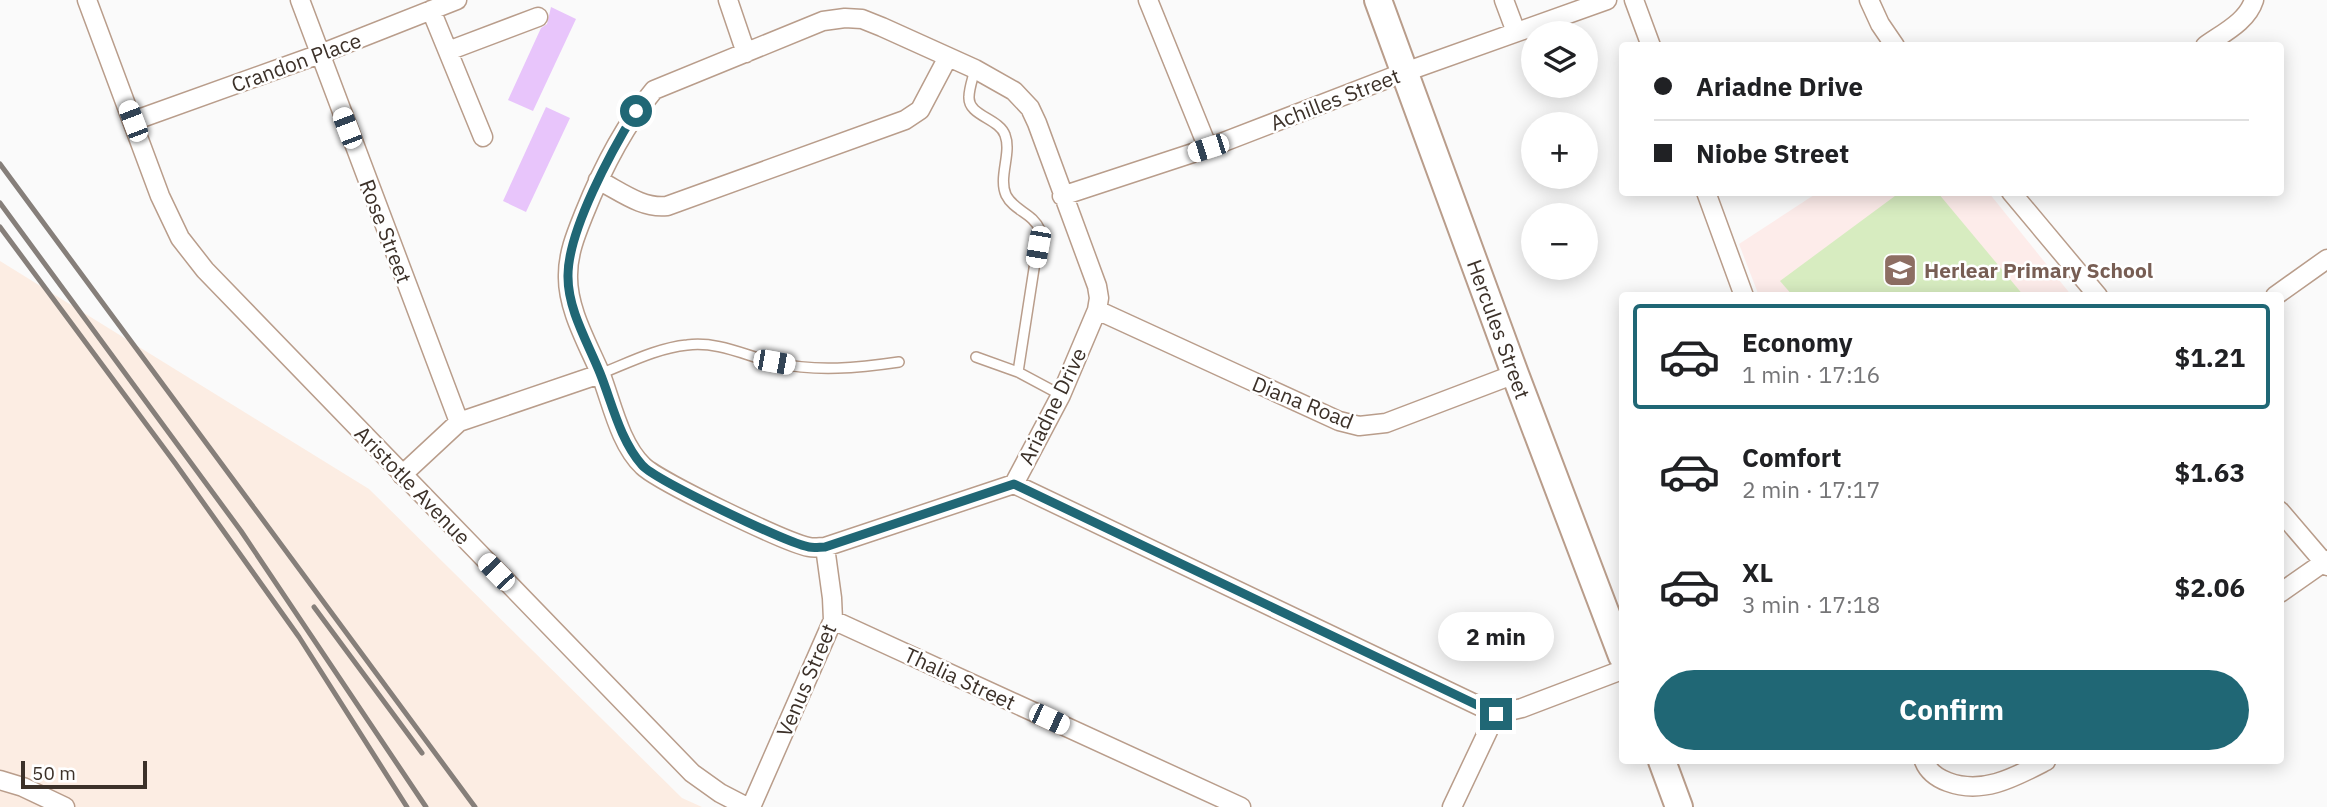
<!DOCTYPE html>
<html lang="en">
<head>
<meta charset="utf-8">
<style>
  body { margin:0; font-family:"IBM Plex Sans",sans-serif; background:#f6f6f6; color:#202124; height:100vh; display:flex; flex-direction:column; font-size:26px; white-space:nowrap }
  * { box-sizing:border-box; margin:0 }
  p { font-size:23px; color:#757577 }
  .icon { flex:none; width:38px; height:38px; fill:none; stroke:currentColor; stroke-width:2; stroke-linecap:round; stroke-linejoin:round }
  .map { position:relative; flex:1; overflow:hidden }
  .details { position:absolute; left:1619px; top:292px; width:665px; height:472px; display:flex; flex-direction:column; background:#fff; border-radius:7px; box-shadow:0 4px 18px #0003 }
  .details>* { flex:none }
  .hud { position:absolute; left:1619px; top:42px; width:665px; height:154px; border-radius:7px; box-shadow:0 4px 18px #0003; display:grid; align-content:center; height:154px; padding:0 35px; background:#fff }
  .buttons { position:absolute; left:1521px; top:21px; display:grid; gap:14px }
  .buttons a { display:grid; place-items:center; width:77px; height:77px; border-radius:50%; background:#fff; box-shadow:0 4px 18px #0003; font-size:35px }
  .scale { position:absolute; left:21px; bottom:18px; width:126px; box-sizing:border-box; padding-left:7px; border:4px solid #3c3129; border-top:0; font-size:19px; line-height:24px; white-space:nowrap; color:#3c3129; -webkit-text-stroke:5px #fff; paint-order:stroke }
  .end { position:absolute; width:32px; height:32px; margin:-16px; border:9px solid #206775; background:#fff; box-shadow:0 0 0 4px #fff }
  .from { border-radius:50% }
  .bubble { position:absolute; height:49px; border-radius:24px; background:#fff; box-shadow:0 4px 18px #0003; font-size:23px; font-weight:700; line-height:49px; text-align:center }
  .car { position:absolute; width:21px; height:42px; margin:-21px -10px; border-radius:9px; box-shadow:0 0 5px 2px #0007; background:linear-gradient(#fff 24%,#345 0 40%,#fff 0 76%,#345 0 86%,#fff 0) }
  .hud b { display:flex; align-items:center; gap:24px; height:66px; font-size:26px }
  .hud b+b { border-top:2px solid #e0e0e0 }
  .hud i { width:18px; height:18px; background:#202124 }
  ul { padding:12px 0 0; list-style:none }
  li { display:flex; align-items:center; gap:21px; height:105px; margin:0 14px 10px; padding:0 21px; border:4px solid transparent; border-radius:7px }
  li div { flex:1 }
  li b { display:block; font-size:26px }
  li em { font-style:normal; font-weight:700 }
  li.selected { border-color:#206775 }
  li>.icon { width:63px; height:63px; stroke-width:1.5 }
  .action { display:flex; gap:14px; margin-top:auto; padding:14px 35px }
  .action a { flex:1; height:80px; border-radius:42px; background:#206775; color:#fff; font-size:28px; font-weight:700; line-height:80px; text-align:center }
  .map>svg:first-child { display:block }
  .built { fill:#fcede3 }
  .education { fill:#fdecea }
  .green { fill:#d7ecc0 }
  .building { fill:#e8c5fb }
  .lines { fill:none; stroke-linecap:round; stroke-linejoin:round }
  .lane-casing { stroke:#b99d8b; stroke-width:12 }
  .street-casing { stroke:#b99d8b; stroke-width:21 }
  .secondary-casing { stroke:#b99d8b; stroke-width:30 }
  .lane { stroke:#fff; stroke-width:9 }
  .street { stroke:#fff; stroke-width:18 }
  .secondary { stroke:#fff; stroke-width:26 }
  .rail { stroke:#867f7a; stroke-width:5 }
  .route { stroke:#206775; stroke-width:9 }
  .labels { text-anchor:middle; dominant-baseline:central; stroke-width:5; stroke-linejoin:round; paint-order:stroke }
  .street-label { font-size:21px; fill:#3c3129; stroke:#fff }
  .education-label { font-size:21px; font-weight:bold; fill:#785e54; stroke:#fff; text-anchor:start }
</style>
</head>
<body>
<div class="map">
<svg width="2327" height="807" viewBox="0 0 2327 807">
  <rect width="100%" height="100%" fill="#fafafa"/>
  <path class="built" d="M0,261L369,489L682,798L702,807H0Z"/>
  <path class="education" d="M1817,193H1989L2072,296H1759L1739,244Z"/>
  <path class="green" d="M1899,193H1938L2024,296H1793L1780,281Z"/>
  <path class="building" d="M551,7L576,19L533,111L508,100L541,28L547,24Z
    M546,107L570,118L526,212L503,201Z"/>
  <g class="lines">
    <g class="lane-casing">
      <path id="lane" d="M975,69C973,78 969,88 969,97C968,116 999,118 1005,135C1012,153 998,177 1006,195C1014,211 1033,213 1040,230L1018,372L1061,395
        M976,357L1018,372
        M600,374C628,363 657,348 687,345C719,341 746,356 776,363C817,372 858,368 899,362"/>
    </g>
    <g class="street-casing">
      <path id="street" d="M87,0L160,196L180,238L205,270L692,773L720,793L747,807
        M300,0L459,422
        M728,0L746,53
        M1148,0L1208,148
        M1504,0L1516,32
        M1634,0L1651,46
        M1869,0L1880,24L1895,46
        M431,10L483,137
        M845,18L862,19L882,27L975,69L1014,91L1030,108L1037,123L1097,286L1099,298L1097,310L1061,395L1014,484L825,547C820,547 814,548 809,547C787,543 658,481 643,466C620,444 612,404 601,375C588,344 567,309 568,275C568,253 576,234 584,214C602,169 623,127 654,90L823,21Z
        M2205,46C2223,33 2247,22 2254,0
        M448,51L538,17
        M133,121L320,54L457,0
        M598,180C620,191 642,209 667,206L905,120L920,110L948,57
        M1706,192L1744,296
        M2011,192L2098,296
        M1062,196L1208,148L1405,72L1607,0
        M2275,296L2327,259
        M1097,310L1339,421L1359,426L1386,423L1515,374
        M402,475L459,422L600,374
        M1014,484L1496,714L1522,708L1622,670
        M2280,511L2327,566
        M2280,593L2327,560
        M833,620L1241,807
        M1924,761C1928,771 1937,778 1948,782C1983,795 2015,777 2046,761
        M0,780L23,787L65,807
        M751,807L833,620L832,598L825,547
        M1452,807L1496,714"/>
    </g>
    <g class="secondary-casing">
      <path id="secondary" d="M1378,0L1515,374L1622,656
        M1662,761L1679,807"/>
    </g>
    <use href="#lane" class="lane"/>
    <use href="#street" class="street"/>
    <use href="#secondary" class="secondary"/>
    <path class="rail" d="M0,164L475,807
      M0,203L241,531L426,807
      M0,227L175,463L299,637L407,807
      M314,607L422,753"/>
  </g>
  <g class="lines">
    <path class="route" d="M636,111C612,150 567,232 568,277C568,310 588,343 600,373C612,403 620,440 642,465C655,480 787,543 809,547C814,548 820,547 825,547L1014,484L1496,714"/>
  </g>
  <defs>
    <g id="school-square" transform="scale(1.75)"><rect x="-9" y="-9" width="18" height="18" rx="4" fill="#8d6e63" stroke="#fff"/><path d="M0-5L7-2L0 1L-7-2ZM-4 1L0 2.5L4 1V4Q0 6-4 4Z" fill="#fff"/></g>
  </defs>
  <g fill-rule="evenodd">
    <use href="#school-square" x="1900" y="270"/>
  </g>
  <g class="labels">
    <g class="street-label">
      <text transform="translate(296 62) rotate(-20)">Crandon Place</text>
      <text transform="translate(1335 99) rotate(-21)">Achilles Street</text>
      <text transform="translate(386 231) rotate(69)">Rose Street</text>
      <text transform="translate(1499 329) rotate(70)">Hercules Street</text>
      <text transform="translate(1303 402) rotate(22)">Diana Road</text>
      <text transform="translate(1052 406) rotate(-64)">Ariadne Drive</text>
      <text transform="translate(413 485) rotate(46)">Aristotle Avenue</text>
      <text transform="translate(960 678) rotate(25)">Thalia Street</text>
      <text transform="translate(806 680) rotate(-67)">Venus Street</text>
    </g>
    <g class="education-label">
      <text x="1924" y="270">Herlear Primary School</text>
    </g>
  </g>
</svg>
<div class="buttons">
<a><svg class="icon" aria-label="layers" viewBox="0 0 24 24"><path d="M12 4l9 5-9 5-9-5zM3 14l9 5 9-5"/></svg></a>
<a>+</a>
<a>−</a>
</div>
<div class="scale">50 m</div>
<i class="end from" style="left:636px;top:111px"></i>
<i class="end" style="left:1496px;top:714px"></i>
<div class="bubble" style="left:1438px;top:612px;width:116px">2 min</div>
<i class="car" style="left:133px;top:121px;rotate:339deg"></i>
<i class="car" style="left:347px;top:128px;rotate:339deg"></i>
<i class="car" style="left:1208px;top:148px;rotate:252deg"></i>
<i class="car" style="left:1038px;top:247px;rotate:190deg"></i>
<i class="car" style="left:774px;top:362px;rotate:100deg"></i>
<i class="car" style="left:496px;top:572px;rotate:316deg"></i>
<i class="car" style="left:1049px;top:719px;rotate:115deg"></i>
<div class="hud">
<b><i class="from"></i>Ariadne Drive</b>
<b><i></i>Niobe Street</b>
</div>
<section class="details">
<ul>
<li class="selected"><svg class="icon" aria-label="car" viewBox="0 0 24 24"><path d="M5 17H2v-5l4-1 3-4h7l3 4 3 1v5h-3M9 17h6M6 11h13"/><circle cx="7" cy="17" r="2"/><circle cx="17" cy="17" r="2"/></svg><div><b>Economy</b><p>1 min · 17:16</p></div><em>$1.21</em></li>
<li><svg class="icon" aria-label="car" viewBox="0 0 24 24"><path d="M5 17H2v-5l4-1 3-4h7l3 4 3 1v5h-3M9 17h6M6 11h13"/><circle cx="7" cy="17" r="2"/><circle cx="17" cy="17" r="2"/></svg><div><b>Comfort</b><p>2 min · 17:17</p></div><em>$1.63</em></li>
<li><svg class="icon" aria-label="car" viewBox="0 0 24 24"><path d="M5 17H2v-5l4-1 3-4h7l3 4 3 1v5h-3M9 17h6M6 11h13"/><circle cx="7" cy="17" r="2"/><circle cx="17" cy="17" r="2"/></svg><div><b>XL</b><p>3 min · 17:18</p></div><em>$2.06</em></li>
</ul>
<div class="action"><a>Confirm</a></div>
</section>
</div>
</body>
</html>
